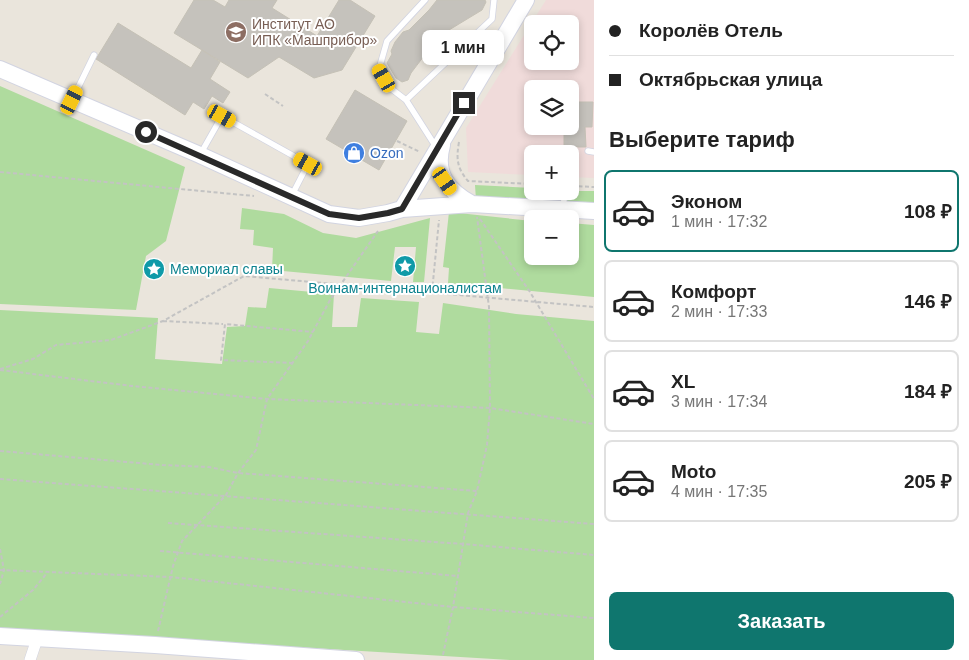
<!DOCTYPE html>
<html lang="ru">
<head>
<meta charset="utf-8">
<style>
  body { margin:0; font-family:Helvetica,sans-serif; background:#f2f2f2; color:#222; height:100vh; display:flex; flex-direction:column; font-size:19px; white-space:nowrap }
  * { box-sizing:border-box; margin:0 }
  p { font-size:16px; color:#767676 }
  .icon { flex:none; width:28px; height:28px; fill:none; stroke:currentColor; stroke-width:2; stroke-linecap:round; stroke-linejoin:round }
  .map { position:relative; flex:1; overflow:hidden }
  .drawer { display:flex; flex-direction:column; background:#fff; width:375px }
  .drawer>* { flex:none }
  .hud { display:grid; align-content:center; height:110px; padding:0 15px; background:#fff }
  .controls { position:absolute; left:524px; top:15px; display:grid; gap:10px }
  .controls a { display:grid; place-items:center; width:55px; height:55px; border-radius:8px; background:#fff; box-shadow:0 2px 8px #0003; font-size:25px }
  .end { position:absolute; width:22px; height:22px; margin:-11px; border:6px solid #292929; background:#fff; box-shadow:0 0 0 2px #fff }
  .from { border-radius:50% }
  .bubble { position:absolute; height:35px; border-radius:8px; background:#fff; box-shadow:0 2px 8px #0003; font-size:16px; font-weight:600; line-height:35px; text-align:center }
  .car { position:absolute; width:15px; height:30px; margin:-15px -8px; border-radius:6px; box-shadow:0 0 4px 1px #0007; background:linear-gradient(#f5c518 24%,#345 0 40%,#f5c518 0 76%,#345 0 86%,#f5c518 0) }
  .hud b { display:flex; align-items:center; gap:18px; height:48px; font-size:19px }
  .hud b+b { border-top:1px solid #e0e0e0 }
  .hud i { width:12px; height:12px; background:#222 }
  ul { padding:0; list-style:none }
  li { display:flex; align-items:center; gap:15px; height:82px; margin:0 10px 8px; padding:0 5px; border:2px solid #e0e0e0; border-radius:8px }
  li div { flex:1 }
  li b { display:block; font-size:19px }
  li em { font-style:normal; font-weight:600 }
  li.selected { border-color:#0f766e }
  li>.icon { width:45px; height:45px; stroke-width:1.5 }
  h2 { padding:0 15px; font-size:22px; line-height:60px }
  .button { display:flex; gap:10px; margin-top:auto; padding:10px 15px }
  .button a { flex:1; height:58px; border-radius:8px; background:#0f766e; color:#fff; font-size:20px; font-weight:600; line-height:58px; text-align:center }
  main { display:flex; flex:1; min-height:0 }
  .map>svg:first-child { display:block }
  .medical { fill:#f0dbda; fill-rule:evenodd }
  .green { fill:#afdb9e }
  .building { fill:#c5c2bc; stroke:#c5c1b6 }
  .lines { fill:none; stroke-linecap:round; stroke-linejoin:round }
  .lane-casing { stroke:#d2d4e1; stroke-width:7 }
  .street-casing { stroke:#d2d4e1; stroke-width:12 }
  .secondary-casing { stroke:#d2d4e1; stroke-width:18 }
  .path { stroke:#c3c3c3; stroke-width:2; stroke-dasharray:4 2.5; stroke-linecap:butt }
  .lane { stroke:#fff; stroke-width:5.5 }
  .street { stroke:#fff; stroke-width:11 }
  .secondary { stroke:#fff; stroke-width:16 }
  .route { stroke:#292929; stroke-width:6 }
  .labels { text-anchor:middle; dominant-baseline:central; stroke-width:4; stroke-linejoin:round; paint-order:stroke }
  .education-label { font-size:14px; fill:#785e54; stroke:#fff; text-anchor:start }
  .shop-label { font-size:14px; fill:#366cbe; stroke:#fff; text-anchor:start }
  .culture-label { font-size:14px; fill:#0d838f; stroke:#fff; text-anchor:start }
</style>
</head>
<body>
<main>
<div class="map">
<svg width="594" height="660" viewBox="0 0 594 660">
  <rect width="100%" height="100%" fill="#eae5dc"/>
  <path class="medical" d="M546,0H594V178L570,177V154H532V175L468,172L466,128ZM532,24H570V61H532ZM532,89H570V126H532Z"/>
  <path class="green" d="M0,86L185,167L166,241L146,256L136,310L0,304Z
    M475,185L532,188V191H594V208L476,200Z
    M242,208L284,214L323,233L356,238L430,218L424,282H413L416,247H395L391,281L272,270L273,248L253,245L254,230L240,229Z
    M449,212L532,221V256H570V223L594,225V297L448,283L449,268L443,267Z
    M269,288L334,294L332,327H357L361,298L419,302L416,332L439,334L443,303L516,314L594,321V660H510L0,629V310L158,318L155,359L222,364L227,327L245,326L248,307L266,308Z"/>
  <path class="building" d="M194,0H213L225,7L229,0H277L272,8L317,36L339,0H350L375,16L342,70L314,78L279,57L248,78L174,33Z
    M437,0H485L486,2L482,10L449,30L427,52L411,73L408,80L402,82L396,78L387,63L392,54L391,51L395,42L403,32L409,30L429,10Z
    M118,23L191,68L202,50L220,62L210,79L230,92L223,103L212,96L204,109L193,102L185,115L96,59Z
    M355,90L407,121L379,170L326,139Z
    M570,102H593L592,127H585L586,147H564V126H570Z"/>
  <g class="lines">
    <g class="lane-casing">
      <path id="lane" d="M425,0L387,41L379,69L389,87L406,100L436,147
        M73,98L94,55
        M406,100L492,19L494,0
        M588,151L594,152
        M201,153L222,116L308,164L292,195
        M563,208L565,191"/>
    </g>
    <g class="street-casing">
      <path id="street" d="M30,660L37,639"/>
    </g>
    <g class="secondary-casing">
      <path id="secondary" d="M0,69L200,155L329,214L359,218L388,213L402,209L472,204L594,211
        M442,145C434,174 448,191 472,204
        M402,209L526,0
        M0,636L155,645L356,660"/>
    </g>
    <path class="path" d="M265,94L283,106
      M397,141L420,152
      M459,142C456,159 457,168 468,181L532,184
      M0,172L254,196
      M572,186L594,187
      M480,219L530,292L594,399
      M432,292L439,220
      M163,321L223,324
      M293,363L221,360L225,324L313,332
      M0,369L33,359L56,345L111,340L163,321L244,276L594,307
      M0,370L132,386L267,399L490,408L594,424
      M0,451L162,465L209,467L238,473L477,491
      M0,479L594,524
      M168,523L463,544L594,555
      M0,549L4,570L0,584
      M160,551L458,576
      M0,570L171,577L453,607L594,618
      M0,617L33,590L47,573
      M158,631L173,566L182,541L226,495L238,473L256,450L267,399L308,341L330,300L378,231
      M443,655L453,607L468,513L477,491L487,445L490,408L489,307L477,217"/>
    <use href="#lane" class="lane"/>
    <use href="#street" class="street"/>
    <use href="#secondary" class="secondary"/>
  </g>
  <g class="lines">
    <path class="route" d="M146,132L329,214L359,218L388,213L402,209L464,103"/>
  </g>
  <defs>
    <g id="university-disc" transform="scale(1.125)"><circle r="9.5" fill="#8d6e63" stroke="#fff"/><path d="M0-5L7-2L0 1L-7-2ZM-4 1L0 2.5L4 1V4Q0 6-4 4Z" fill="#fff"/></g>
    <g id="shop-disc" transform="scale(1.125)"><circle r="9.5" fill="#3f7fe0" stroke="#fff"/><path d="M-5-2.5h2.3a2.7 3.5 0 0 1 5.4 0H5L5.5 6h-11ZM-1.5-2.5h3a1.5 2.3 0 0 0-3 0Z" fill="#fff"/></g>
    <g id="sight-disc" transform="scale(1.125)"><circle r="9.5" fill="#0f9aa8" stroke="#fff"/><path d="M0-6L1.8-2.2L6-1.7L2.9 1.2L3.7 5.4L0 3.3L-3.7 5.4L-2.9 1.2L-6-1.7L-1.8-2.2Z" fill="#fff"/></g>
  </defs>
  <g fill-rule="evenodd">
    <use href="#university-disc" x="236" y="32"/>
    <use href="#shop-disc" x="354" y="153"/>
    <use href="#sight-disc" x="405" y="266"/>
    <use href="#sight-disc" x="154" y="269"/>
  </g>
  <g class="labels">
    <g class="education-label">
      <text x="252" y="24">Институт АО<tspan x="252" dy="16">ИПК «Машприбор»</tspan></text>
    </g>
    <g class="shop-label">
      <text x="370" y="153">Ozon</text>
    </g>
    <g class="culture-label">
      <text x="170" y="269">Мемориал славы</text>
      <text x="405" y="288" text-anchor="middle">Воинам-интернационалистам</text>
    </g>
  </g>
</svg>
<div class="controls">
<a><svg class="icon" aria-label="locate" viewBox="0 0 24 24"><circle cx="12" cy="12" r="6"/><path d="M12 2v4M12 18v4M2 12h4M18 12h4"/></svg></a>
<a><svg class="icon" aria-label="layers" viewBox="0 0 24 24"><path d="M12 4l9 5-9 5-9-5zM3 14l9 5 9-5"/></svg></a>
<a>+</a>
<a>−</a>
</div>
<i class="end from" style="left:146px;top:132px"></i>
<i class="end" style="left:464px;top:103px"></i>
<div class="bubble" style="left:422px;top:30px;width:82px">1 мин</div>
<i class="car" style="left:384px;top:78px;rotate:330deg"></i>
<i class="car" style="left:72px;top:100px;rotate:26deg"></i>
<i class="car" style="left:222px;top:116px;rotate:119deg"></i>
<i class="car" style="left:308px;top:164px;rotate:299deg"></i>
<i class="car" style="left:445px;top:181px;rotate:145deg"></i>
</div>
<section class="drawer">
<div class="hud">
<b><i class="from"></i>Королёв Отель</b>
<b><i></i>Октябрьская улица</b>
</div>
<h2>Выберите тариф</h2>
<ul>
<li class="selected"><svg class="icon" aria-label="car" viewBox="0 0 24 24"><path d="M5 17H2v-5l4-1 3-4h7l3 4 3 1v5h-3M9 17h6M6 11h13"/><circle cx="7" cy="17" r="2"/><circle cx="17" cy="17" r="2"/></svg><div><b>Эконом</b><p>1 мин · 17:32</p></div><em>108 ₽</em></li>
<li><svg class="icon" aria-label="car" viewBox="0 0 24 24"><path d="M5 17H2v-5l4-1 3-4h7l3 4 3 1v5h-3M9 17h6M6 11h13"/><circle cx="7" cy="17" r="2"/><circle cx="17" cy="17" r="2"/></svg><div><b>Комфорт</b><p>2 мин · 17:33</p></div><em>146 ₽</em></li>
<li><svg class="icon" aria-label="car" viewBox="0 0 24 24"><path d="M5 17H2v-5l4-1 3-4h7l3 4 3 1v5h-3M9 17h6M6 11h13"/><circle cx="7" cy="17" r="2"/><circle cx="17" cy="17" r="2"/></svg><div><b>XL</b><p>3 мин · 17:34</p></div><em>184 ₽</em></li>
<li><svg class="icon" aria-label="car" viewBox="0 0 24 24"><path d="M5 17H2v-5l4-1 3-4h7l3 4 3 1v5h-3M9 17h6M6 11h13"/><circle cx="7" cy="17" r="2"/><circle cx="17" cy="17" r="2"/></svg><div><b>Moto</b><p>4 мин · 17:35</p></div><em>205 ₽</em></li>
</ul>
<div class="button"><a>Заказать</a></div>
</section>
</main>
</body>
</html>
